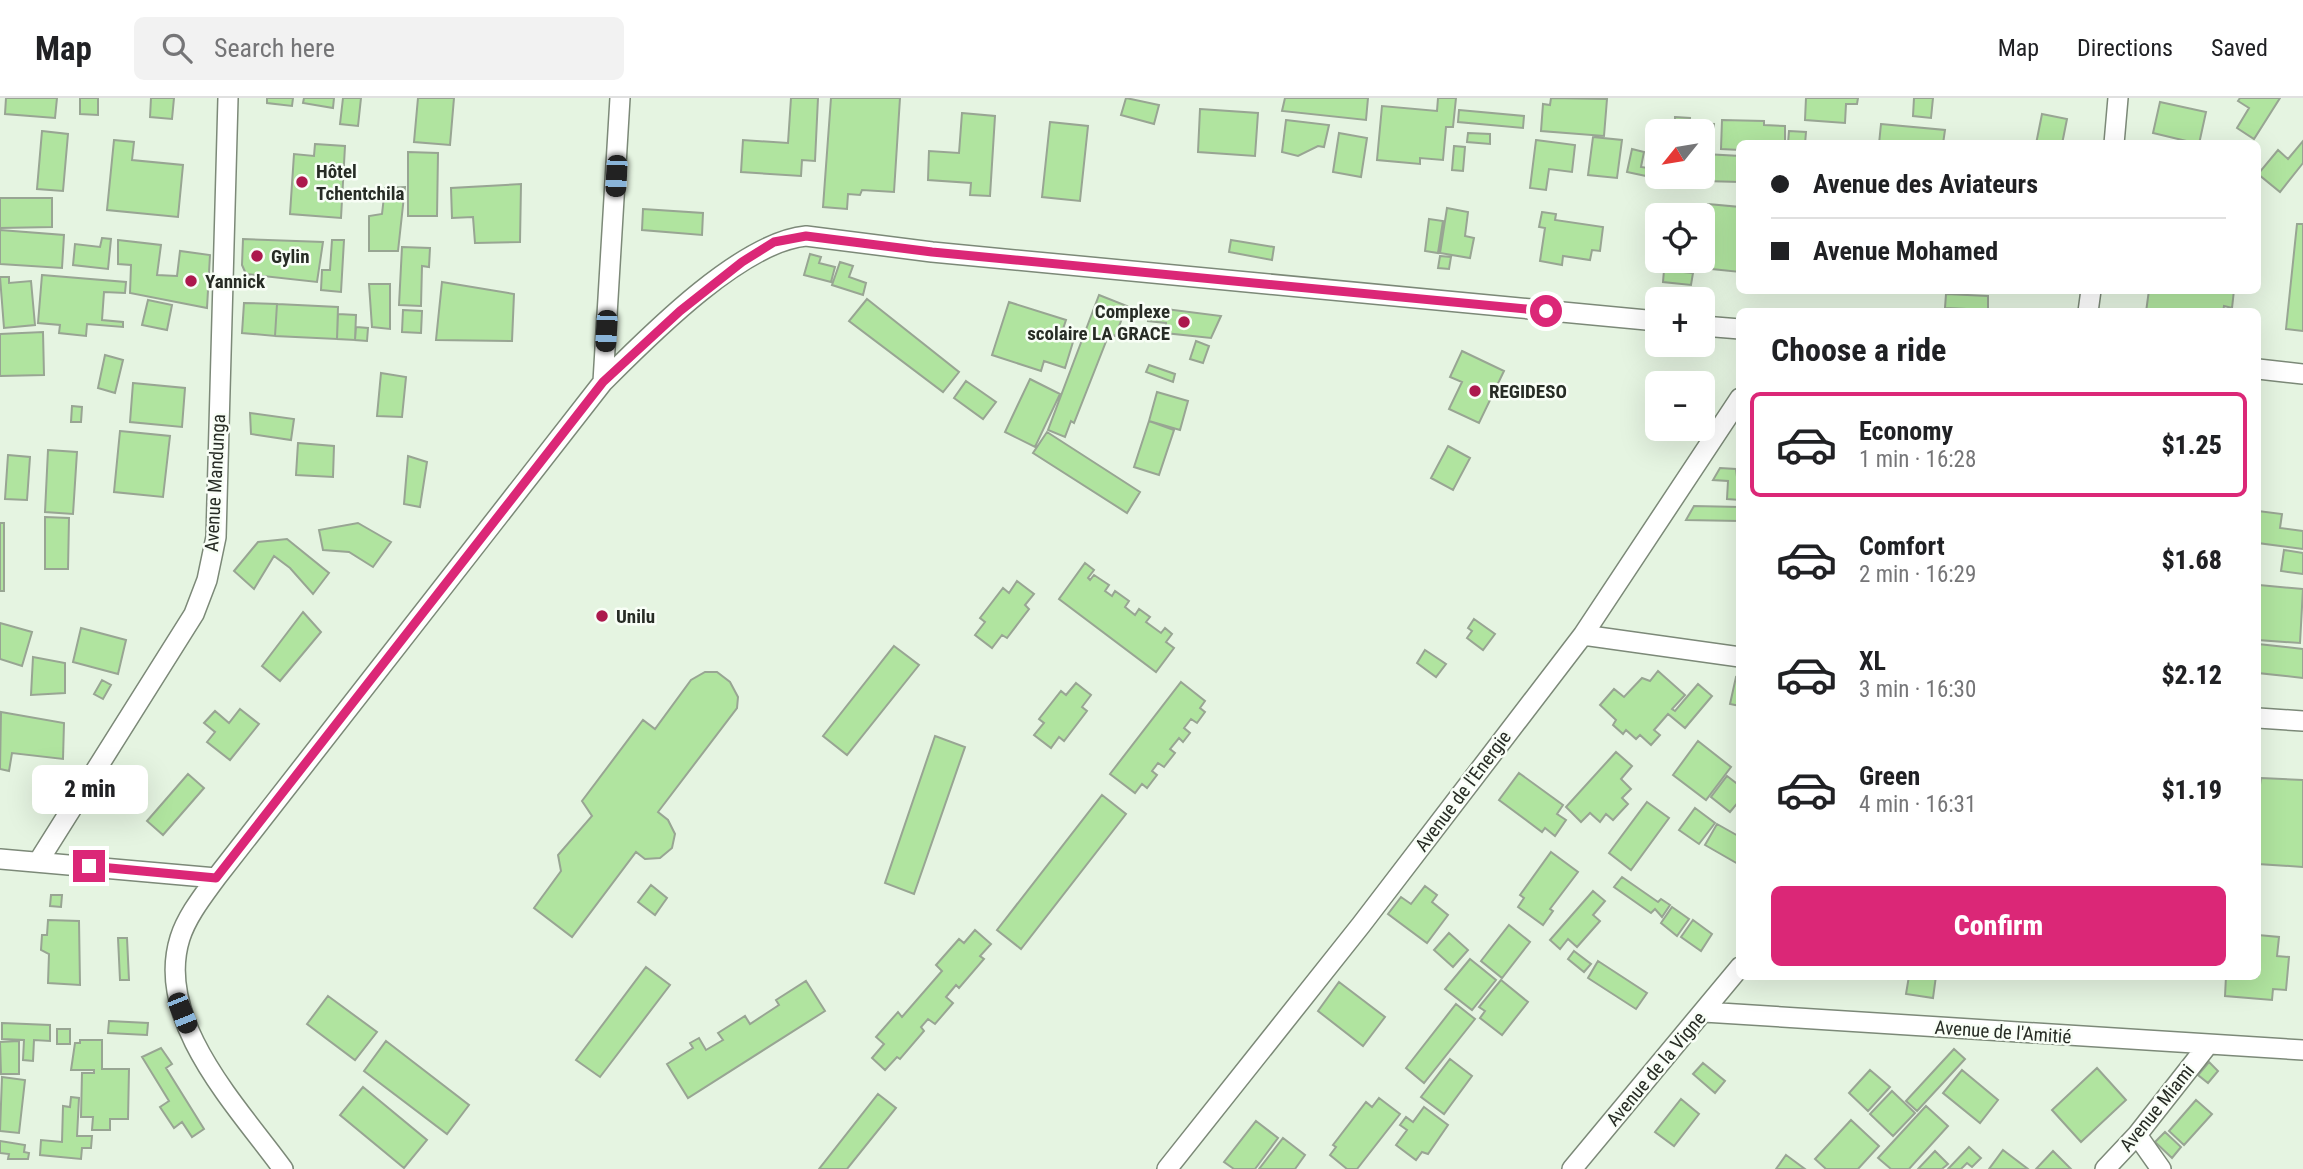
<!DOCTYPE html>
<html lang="en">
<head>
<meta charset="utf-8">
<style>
  body { margin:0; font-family:"Roboto Condensed",sans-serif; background:#f2f2f2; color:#202124; height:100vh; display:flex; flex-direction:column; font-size:26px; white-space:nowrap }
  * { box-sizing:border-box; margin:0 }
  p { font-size:23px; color:#757577 }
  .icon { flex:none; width:38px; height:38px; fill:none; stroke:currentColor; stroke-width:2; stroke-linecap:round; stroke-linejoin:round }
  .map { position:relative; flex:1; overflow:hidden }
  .side { position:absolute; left:1736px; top:210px; width:525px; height:672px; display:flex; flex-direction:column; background:#fff; border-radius:10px; box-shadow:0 7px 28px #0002 }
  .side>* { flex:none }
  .guide { position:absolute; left:1736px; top:42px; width:525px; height:154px; border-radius:10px; box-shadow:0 7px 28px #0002; display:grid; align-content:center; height:154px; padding:0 35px; background:#fff }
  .needle { width:46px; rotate:240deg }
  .tools { position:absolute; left:1645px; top:21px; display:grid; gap:14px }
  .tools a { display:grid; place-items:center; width:70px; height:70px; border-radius:10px; background:#fff; box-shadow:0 7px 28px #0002; font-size:35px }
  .end { position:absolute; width:32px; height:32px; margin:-16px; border:9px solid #db2777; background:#fff; box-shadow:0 0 0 4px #fff }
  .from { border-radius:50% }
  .bubble { position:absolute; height:49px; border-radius:10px; background:#fff; box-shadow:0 7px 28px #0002; font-size:23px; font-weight:800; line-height:49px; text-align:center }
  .car { position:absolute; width:21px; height:42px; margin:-21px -10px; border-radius:9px; box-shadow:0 0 5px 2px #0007; background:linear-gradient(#222 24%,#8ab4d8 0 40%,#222 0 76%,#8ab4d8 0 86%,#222 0) }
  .guide b { display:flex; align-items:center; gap:24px; height:66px; font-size:26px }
  .guide b+b { border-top:2px solid #e0e0e0 }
  .guide i { width:18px; height:18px; background:#202124 }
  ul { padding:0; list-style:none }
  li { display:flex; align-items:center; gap:21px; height:105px; margin:0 14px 10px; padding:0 21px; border:4px solid transparent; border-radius:10px }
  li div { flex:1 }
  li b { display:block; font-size:26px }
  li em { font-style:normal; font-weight:800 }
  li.on { border-color:#db2777 }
  li>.icon { width:63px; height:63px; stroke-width:1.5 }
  h2 { padding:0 35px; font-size:32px; line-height:84px }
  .button { display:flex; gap:14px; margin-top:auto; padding:14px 35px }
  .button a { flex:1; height:80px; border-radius:10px; background:#db2777; color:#fff; font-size:28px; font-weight:800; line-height:80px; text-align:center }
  header { display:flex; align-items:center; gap:42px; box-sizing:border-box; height:98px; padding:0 35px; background:#fff; border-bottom:2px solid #e0e0e0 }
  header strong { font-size:33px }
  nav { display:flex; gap:38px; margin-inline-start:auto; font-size:24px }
  .search { width:490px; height:63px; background:#f2f2f2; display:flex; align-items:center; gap:18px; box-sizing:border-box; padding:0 24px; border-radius:10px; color:#757577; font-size:26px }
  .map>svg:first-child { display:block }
  .building { fill:#b0e49f; stroke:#98a593; stroke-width:2 }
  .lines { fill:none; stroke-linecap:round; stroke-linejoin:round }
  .minor-casing { stroke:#7c8978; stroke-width:22 }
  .minor { stroke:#fff; stroke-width:19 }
  .route { stroke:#db2777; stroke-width:9 }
  .poi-dot { fill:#ac194d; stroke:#f8fef6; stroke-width:2.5 }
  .labels { text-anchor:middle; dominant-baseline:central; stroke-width:5; stroke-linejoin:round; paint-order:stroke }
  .poi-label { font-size:19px; font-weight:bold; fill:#272c25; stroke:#f8fef6; text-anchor:start }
  .street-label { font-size:19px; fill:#272c25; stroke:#f8fef6 }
</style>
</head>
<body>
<header>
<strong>Map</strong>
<div class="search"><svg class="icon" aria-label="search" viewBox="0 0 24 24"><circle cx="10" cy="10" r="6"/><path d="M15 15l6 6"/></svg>Search here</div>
<nav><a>Map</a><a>Directions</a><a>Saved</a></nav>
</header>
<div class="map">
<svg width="2303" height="1071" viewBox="0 0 2303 1071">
  <rect width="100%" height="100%" fill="#e5f4e1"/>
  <path class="building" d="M6,0H57L55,20L5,16Z
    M80,0H98V17L80,16Z
    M151,0H174L172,21L150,19Z
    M267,0H293L292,8L267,5Z
    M304,0H334L333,10L303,5Z
    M343,0H361L358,28L340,26Z
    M418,0H454L450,47L414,44Z
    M791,0H818L815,63L802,62L801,78L741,74L743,42L788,45Z
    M831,0H900L894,94L862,92L860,97L848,96L847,111L823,109Z
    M1126,0L1159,7L1154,26L1121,17Z
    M1285,0H1368L1366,22L1282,13Z
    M1438,0H1456L1453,29H1446L1443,62L1420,60V66L1377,62L1382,8L1437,13Z
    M1551,0L1607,1L1604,38L1541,33L1543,6L1550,7Z
    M1806,0H1858L1857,6H1846L1845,25L1805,22Z
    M1914,0H1933L1931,20L1913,18Z
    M2240,0H2280L2254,41L2237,30L2249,10L2238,3Z
    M2160,4L2206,14L2199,46L2153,35Z
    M1200,11L1258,15L1255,58L1198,54Z
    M1459,12L1524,18L1523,30L1458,24Z
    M962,15L995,18L990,98L970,97L971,85L928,82L929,53L959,55Z
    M2042,16L2067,21L2062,46H2036Z
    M1675,19L1690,20L1689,33H1657V45H1649V26L1675,27Z
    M1286,22L1329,27L1324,49L1318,48L1298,58L1282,54Z
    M1722,22L1764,23V27L1785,28V46H1740V52L1721,51Z
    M1050,24L1088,28L1080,103L1042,99Z
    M1693,25L1714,26L1713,37L1692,33Z
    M1881,26L1945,32L1943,46H1879Z
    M42,33L68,36L63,93L37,91Z
    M1789,33L1806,34L1805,46H1788Z
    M1339,35L1367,40L1361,79L1333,74Z
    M1468,35L1490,36V46L1467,44Z
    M1593,39L1622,42L1617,80L1588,77Z
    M114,42L134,44L132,62L183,67L178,119L107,112Z
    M1536,42L1575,47L1572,74L1549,71L1546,92L1530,90Z
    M2303,43V65L2280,94L2258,76L2278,52L2288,61Z
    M315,46L345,48L341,120L290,116L294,56L314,58Z
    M1454,48L1465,49L1463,73L1452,72Z
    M1632,51L1644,54L1641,69L1648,70L1646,78L1627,74Z
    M408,54L438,55L437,118H408Z
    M1705,56L1740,58V84L1704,83Z
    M521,86L520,144L475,145L473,119L452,120L451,90Z
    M405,89L398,153H369V118L382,116L385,90Z
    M0,100H52V129L0,130Z
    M1708,106L1740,109V174L1702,170Z
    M1447,110L1468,114L1465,138L1474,140L1470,160L1440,155Z
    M643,111L703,115L702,137L642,132Z
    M1542,114L1556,116L1555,122L1603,129L1600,153L1592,152L1590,162L1563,158L1562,167L1540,163L1545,130L1539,129Z
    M1429,121L1443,123L1438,155L1425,153Z
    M2297,126H2303V233L2286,231Z
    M0,132L64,137L62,170L0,166Z
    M102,140L111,141L108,171L73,167L75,146L100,149Z
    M243,141L323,144L317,184L246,176L242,167Z
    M118,142L161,147L157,177L177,178L180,153L210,157L207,210L130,195L131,167L118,166Z
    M332,142H344L341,194L321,192L322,172H330Z
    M1231,142L1274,149L1272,162L1229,154Z
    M402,149L430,150L429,169L422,168L421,208L399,207Z
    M810,156L821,159L819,165L835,169L831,184L804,177Z
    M1440,158L1451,159L1449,171L1438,170Z
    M840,164L853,168L849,179L866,185L863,197L832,187Z
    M1664,172L1693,175L1691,187L1663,184Z
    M42,177L126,184L125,195L104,194L102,222L123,224V229L87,226L86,238L59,235L60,227L38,225Z
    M0,179H9V185L31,183L35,227L4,230Z
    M442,184L514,196L512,243L436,242Z
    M369,186H390V231L372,229Z
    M2149,192H2234L2232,210L2224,208L2223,214H2146Z
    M1946,196L1988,198V212L1945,210Z
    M1099,197L1127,208L1115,238L1109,236L1074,325L1071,323L1065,339L1048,332Z
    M867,201L959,274L943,294L849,223Z
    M148,202L172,207L167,232L142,227Z
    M1009,204L1066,222L1060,240L1073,244L1065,270L1044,263L1041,273L992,257Z
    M244,205L277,206L275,238L242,235Z
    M277,206L338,209L337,241L275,238Z
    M1150,209L1221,218L1211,240L1165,235L1166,225L1148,223Z
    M403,212L422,213L421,235L402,234Z
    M338,216L356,217L355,242L337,241Z
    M356,229L368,230L367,243L355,242Z
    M43,234L44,277L0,278V236Z
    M1196,243L1209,248L1203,265L1190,261Z
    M1462,253L1504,273L1479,325L1449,311L1462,284L1450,279Z
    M105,257L123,262L115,295L98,290Z
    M1149,267L1175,276L1173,284L1146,274Z
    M381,275L406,279L402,319L377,318Z
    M1030,281L1060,296L1035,349L1005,334Z
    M966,283L996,304L983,321L954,300Z
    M133,285L185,290L182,329L130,324Z
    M1157,294L1188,303L1180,332L1149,323Z
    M72,308L82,309L81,324H71Z
    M250,315L294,321L291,342L251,336Z
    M1149,323L1174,332L1159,377L1134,369Z
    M120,333L170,338L163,399L114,394Z
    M1047,334L1140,394L1127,415L1033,355Z
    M298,345L334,348L333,379L296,377Z
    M1448,348L1470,360L1453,392L1431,380Z
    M48,352L77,354L73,416L45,414Z
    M8,357L30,359L27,402L5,401Z
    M408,358L427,364L420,409L404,406Z
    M1720,370L1736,371L1740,402L1727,401L1728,383L1713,382Z
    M1694,408L1740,409V423L1686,422Z
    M2258,413L2282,416L2280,430L2303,433V451L2258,445Z
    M45,419L69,420L68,471H45Z
    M0,425H4V493H0Z
    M358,425L391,444L373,469L349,454L323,452L319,432Z
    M287,441L329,475L313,496L290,470L274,458L254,491L234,473L258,444Z
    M2284,452L2303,455V476L2281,473Z
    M1085,465L1094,472L1088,480L1090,482L1094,477L1109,487L1105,493L1112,498L1115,493L1129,503L1125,509L1135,517L1139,511L1150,519L1146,524L1161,535L1165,530L1172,536L1166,544L1174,550L1156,574L1059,501Z
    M1017,483L1034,496L1025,507L1029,511L1007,540L1002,537L992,550L975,537L985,524L980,520L1003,490L1009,495Z
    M2259,487L2303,491L2300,545L2258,542Z
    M303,514L321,534L280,583L262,568Z
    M1474,521L1495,536L1483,552L1467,540L1472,533L1468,530Z
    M0,525L32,534L22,568L0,561Z
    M81,530L126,542L118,576L73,564Z
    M2258,546L2303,551V580L2258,575Z
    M894,548L919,567L847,657L823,638Z
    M1425,552L1446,566L1436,579L1417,565Z
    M33,559L65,565V595L31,597Z
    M1658,573L1685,597L1672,611L1675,613L1698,586L1712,598L1685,630L1668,616L1654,632L1660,637L1651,647L1640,637L1636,641L1626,632L1623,636L1613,627L1616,622L1600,607L1614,591L1624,599L1642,580L1650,583Z
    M705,574H717L730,584L738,599L737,610L658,714L668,722L675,736L672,750L660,760L645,761L636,754L572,839L534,810L561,773L558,757L592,718L582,703L643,622L655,631L691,582Z
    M1736,579L1740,580V608L1730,606Z
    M102,582L111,587L103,601L94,596Z
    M1181,584L1205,603L1200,610L1205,614L1197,625L1191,621L1184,630L1190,635L1183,644L1179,640L1170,651L1175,655L1164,669L1158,665L1152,673L1157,677L1147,690L1142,686L1135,695L1110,676Z
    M1076,585L1091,597L1082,609L1087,613L1064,643L1059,639L1051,650L1034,637L1044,625L1039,621L1061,593L1066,597Z
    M240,611L259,626L230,662L207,644L215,634L204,625L215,613L229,625Z
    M1,614L64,625L63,661L12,655L9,673L0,671Z
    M935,638L965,649L914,796L885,785Z
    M1698,643L1731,669L1706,702L1673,677Z
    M1616,654L1632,668L1621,681L1631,691L1622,700L1628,706L1613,722L1606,716L1600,724L1590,715L1581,724L1566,709Z
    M1519,675L1563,707L1557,716L1566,722L1555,738L1545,730L1542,734L1499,702Z
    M188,676L204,690L163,737L147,723Z
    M1727,678L1740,688V702L1730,714L1711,699Z
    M2261,680L2303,682V769L2258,766L2260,736L2258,735V700Z
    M1102,697L1126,716L1021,851L997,832Z
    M1647,704L1669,720L1631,772L1609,755Z
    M1695,710L1715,725L1699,746L1679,732Z
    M1717,726L1740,739V767L1705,747Z
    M1551,754L1578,774L1550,811L1553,813L1543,827L1518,809L1524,800L1520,797Z
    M1622,779L1658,804L1661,801L1670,807L1662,819L1655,811L1651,815L1614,789Z
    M651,787L667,800L655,817L638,804Z
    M1425,788L1437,797L1432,804L1448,817L1427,845L1388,816L1401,799L1411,806Z
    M1593,793L1605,803L1593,817L1600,823L1577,849L1568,841L1560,851L1550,842Z
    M51,797H62L61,809L50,808Z
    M1672,809L1689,821L1677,838L1661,825Z
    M48,822L79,823L80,887L48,885L49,856L41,852L42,837H47Z
    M1693,822L1712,836L1701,853L1681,839Z
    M1509,827L1530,844L1502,880L1481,863Z
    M975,832L991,846L980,858L984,861L959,890L956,887L946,899L953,905L935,926L928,921L921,929L924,933L900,961L897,959L885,972L872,960L884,946L876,939L898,914L902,919L942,873L936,867L959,841L964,845Z
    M1449,835L1468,852L1453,869L1434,852Z
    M2258,837L2279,839L2277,858L2289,859L2286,892L2273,891L2272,902L2225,898L2226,878H2258Z
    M118,840H127L129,882H120Z
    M1574,853L1591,866L1584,874L1568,861Z
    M1470,861L1496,882L1472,912L1445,891Z
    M1598,863L1647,895L1636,911L1588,880Z
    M646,869L670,887L600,979L576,962Z
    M1909,878H1936L1933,900L1906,896Z
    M1501,882L1528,904L1502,937L1480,920L1485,913L1479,909Z
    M806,883L825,913L688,1000L667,966L693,950L690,945L699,940L706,952L723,942L718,935L745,918L750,926L779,907L776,902Z
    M1339,884L1385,919L1363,948L1318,913Z
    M328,898L377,934L355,962L307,926Z
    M1456,906L1475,921L1424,985L1406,970Z
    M109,923L148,925L147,937L108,935Z
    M2,925L50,927V943L34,942L33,963L23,962L24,942L2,941Z
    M57,931H70V946H57Z
    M80,942H102V971H129L128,1021H110V1032H92L93,1019H81L82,975H94V972H71L75,945H80Z
    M19,943V976H1L0,944Z
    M386,943L469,1007L447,1036L364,973Z
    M161,950L172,966L166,970L204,1031L192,1039L182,1024L174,1030L160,1009L169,1003L142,959Z
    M1954,951L1965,961L1917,1013L1906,1003Z
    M1450,961L1472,978L1444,1016L1421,999Z
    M2209,964L2218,973L2208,985L2198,977Z
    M1703,965L1725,983L1715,995L1693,976Z
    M2097,970L2126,1002L2081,1044L2052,1012Z
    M1870,972L1890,989L1868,1013L1849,995Z
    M1962,972L1998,1002L1980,1025L1943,995Z
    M2,979L25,982L19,1035L0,1033Z
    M363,989L427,1042L404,1070L340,1017Z
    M1892,993L1915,1015L1893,1038L1870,1016Z
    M878,996L896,1010L847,1071H819Z
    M71,999L79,1000L77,1038H92L91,1050H82L81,1061L40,1057L41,1042L62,1044L63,1008L70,1009Z
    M1379,1000L1400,1016L1357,1071H1347L1330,1057L1336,1049L1333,1047L1366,1004L1372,1009Z
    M1681,1001L1699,1016L1674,1048L1655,1034Z
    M2196,1002L2212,1016L2184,1047L2169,1033Z
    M1926,1008L1948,1028L1909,1071H1891L1878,1060Z
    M1424,1009L1448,1027L1428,1056L1422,1054L1416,1062L1396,1047L1407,1032L1400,1027L1406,1019L1413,1024Z
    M1851,1022L1879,1048L1858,1071H1826L1815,1061Z
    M1256,1023L1278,1040L1255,1071H1234L1224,1064Z
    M2165,1034L2181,1049L2172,1060L2155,1044Z
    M1283,1040L1305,1057L1295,1071H1259Z
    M0,1043L25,1047L24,1054L29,1055L28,1061H8L9,1056L0,1055Z
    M1969,1049L1981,1060L1972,1069L1967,1065L1961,1071H1948Z
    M2003,1052L2028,1071H1989Z
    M1935,1053L1948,1066L1942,1071H1918Z
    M2053,1053L2071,1071H2036Z
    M1786,1057L1805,1071H1776Z"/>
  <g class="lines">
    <g class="minor-casing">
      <path id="minor" d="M2114,46L2118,0
        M2088,214L2091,192
        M1703,228L1740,231
        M2258,271L2303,276
        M603,284L620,0
        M1583,537L1740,559
        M2258,620L2303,623
        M0,761L216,780
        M38,764L194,516L207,482L216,439L228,0
        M1704,914L2303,952
        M2137,1037L2161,1071
        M283,1071C238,1009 154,923 180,840C187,818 203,798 216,780L603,284C648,239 741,144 806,138L932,154L1657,223
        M1167,1071L1361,827L1583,537L1740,300
        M1572,1071L1740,869
        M2105,1071L2137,1037L2207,948"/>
    </g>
    <use href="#minor" class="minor"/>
  </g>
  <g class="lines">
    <path class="route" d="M89,768L216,780L603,284L680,213L742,164L774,144L806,138L932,154L1546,213"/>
  </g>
  <g class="poi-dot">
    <circle cx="302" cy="84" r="7"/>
    <circle cx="257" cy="158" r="7"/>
    <circle cx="191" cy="183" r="7"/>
    <circle cx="1184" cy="224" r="7"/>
    <circle cx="1475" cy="293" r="7"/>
    <circle cx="602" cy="518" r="7"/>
  </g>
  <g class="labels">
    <g class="poi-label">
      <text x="316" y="73">Hôtel<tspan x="316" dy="22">Tchentchila</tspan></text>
      <text x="271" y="158">Gylin</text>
      <text x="205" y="183">Yannick</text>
      <text x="1170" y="213" text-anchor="end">Complexe<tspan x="1170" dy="22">scolaire LA GRACE</tspan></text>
      <text x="1489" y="293">REGIDESO</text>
      <text x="616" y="518">Unilu</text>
    </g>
    <g class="street-label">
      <text transform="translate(215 385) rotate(-87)">Avenue Mandunga</text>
      <text transform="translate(1463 693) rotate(-53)">Avenue de l'Energie</text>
      <text transform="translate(2003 934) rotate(4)">Avenue de l'Amitié</text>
      <text transform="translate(1656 971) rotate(-50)">Avenue de la Vigne</text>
      <text transform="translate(2157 1010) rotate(-51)">Avenue Miami</text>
    </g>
  </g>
</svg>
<div class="tools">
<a><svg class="needle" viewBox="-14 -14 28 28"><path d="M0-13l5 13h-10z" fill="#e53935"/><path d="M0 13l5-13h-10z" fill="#757577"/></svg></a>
<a><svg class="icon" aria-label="locate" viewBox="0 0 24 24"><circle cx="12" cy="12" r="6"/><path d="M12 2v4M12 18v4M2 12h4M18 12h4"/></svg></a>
<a>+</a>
<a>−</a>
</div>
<i class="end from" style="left:1546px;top:213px"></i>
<i class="end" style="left:89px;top:768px"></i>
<div class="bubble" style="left:32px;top:667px;width:116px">2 min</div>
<i class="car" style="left:616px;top:78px;rotate:183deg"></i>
<i class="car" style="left:606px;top:233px;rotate:183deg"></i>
<i class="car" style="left:182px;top:915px;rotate:158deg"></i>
<div class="guide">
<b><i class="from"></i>Avenue des Aviateurs</b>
<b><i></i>Avenue Mohamed</b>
</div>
<section class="side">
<h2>Choose a ride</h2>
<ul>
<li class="on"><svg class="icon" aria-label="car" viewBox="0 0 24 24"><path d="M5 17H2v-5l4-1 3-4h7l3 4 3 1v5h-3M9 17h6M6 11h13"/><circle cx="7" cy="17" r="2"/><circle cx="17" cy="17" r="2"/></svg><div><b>Economy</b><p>1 min · 16:28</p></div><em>$1.25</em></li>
<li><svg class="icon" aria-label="car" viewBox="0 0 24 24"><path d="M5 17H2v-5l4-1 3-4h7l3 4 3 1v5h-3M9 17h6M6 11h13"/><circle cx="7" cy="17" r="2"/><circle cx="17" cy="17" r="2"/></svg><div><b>Comfort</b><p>2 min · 16:29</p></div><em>$1.68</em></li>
<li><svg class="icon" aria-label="car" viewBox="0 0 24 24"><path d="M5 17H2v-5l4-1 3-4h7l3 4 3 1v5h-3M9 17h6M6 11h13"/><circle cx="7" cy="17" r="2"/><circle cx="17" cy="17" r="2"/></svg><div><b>XL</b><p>3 min · 16:30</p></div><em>$2.12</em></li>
<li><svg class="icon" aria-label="car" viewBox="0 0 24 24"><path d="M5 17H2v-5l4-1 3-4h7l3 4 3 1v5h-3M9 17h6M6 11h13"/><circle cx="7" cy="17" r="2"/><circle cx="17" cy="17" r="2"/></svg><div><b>Green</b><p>4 min · 16:31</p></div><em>$1.19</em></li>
</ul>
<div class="button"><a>Confirm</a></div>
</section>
</div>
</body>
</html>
